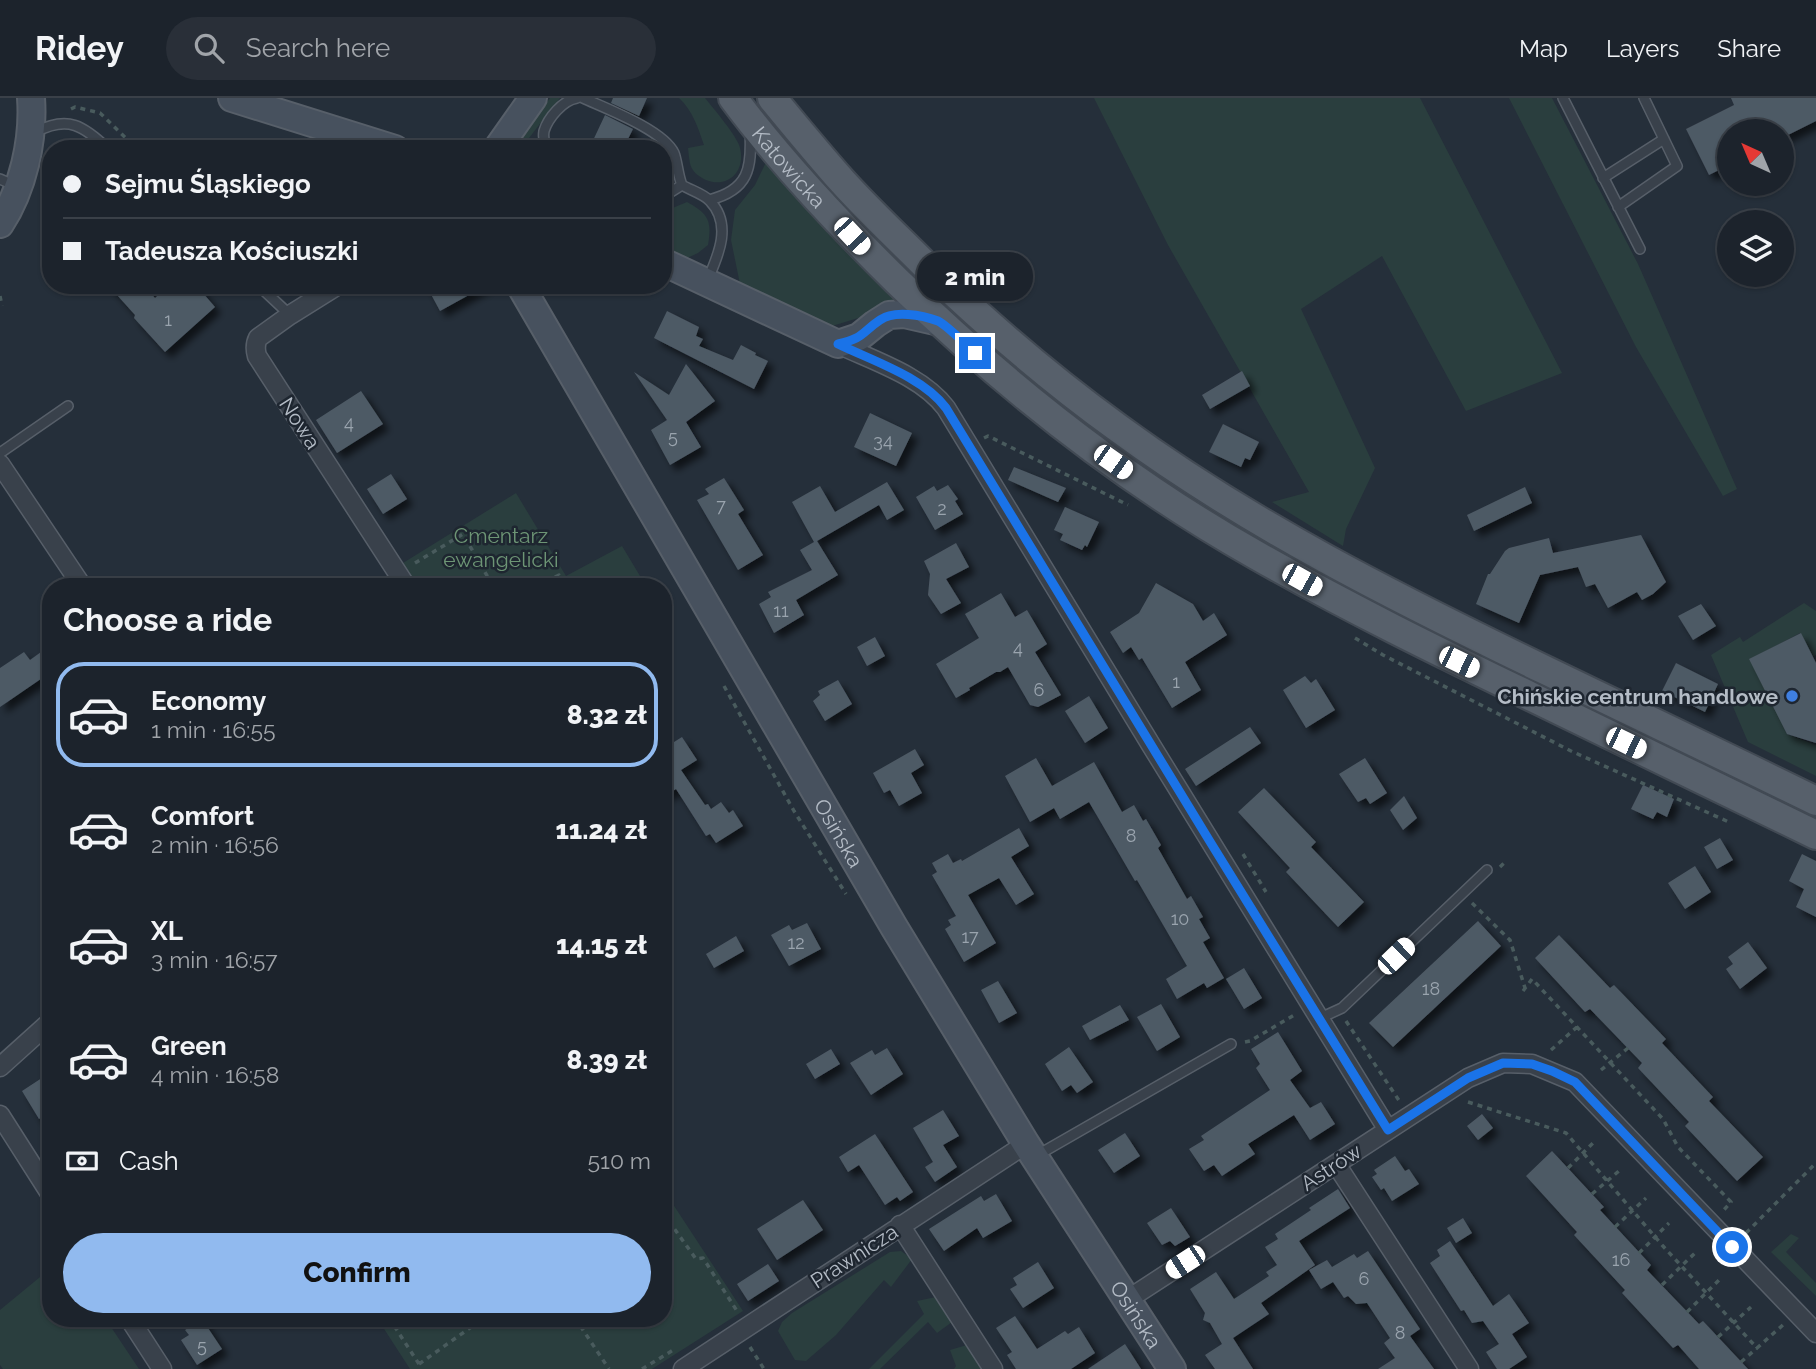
<!DOCTYPE html>
<html lang="en">
<head>
<meta charset="utf-8">
<style>
  body { margin:0; font-family:Raleway,sans-serif; background:#292f38; color:#f1f3f6; height:100vh; display:flex; flex-direction:column; font-size:26px; white-space:nowrap }
  * { box-sizing:border-box; margin:0 }
  p { font-size:23px; color:#a0a4a9 }
  .icon { flex:none; width:38px; height:38px; fill:none; stroke:currentColor; stroke-width:2; stroke-linecap:round; stroke-linejoin:round }
  .map { position:relative; flex:1; overflow:hidden }
  .side { position:absolute; left:42px; top:480px; width:630px; height:749px; display:flex; flex-direction:column; background:#1c232c; border-radius:28px; box-shadow:0 2px 5px #0004,0 0 0 2px #3a4048 }
  .side>* { flex:none }
  .banner { position:absolute; left:42px; top:42px; width:630px; height:154px; border-radius:28px; box-shadow:0 2px 5px #0004,0 0 0 2px #3a4048; display:grid; align-content:center; height:154px; padding:0 21px; background:#1c232c }
  .needle { width:46px; rotate:316deg }
  .controls { position:absolute; left:1717px; top:21px; display:grid; gap:14px }
  .controls a { display:grid; place-items:center; width:77px; height:77px; border-radius:50%; background:#1c232c; box-shadow:0 2px 5px #0004,0 0 0 2px #3a4048; font-size:35px }
  .end { position:absolute; width:32px; height:32px; margin:-16px; border:9px solid #1a73e8; background:#fff; box-shadow:0 0 0 4px #fff }
  .from { border-radius:50% }
  .bubble { position:absolute; height:49px; border-radius:24px; background:#1c232c; box-shadow:0 2px 5px #0004,0 0 0 2px #3a4048; font-size:23px; font-weight:800; line-height:49px; text-align:center }
  .car { position:absolute; width:21px; height:42px; margin:-21px -10px; border-radius:9px; box-shadow:0 0 5px 2px #0007; background:linear-gradient(#fff 24%,#345 0 40%,#fff 0 76%,#345 0 86%,#fff 0) }
  .banner b { display:flex; align-items:center; gap:24px; height:66px; font-size:26px }
  .banner b+b { border-top:2px solid #3a4048 }
  .banner i { width:18px; height:18px; background:#f1f3f6 }
  ul { padding:0; list-style:none }
  li { display:flex; align-items:center; gap:21px; height:105px; margin:0 14px 10px; padding:0 7px; border:4px solid transparent; border-radius:28px }
  li div { flex:1 }
  li b { display:block; font-size:26px }
  li em { font-style:normal; font-weight:800 }
  li.on { border-color:#91baef }
  li>.icon { width:63px; height:63px; stroke-width:1.5 }
  h2 { padding:0 21px; font-size:32px; line-height:84px }
  .pay { display:flex; align-items:center; gap:18px; height:77px; padding:0 21px; font-size:26px }
  .pay p { margin-inline-start:auto }
  .primary-button { display:flex; gap:14px; margin-top:auto; padding:14px 21px }
  .primary-button a { flex:1; height:80px; border-radius:42px; background:#91baef; color:#111; font-size:28px; font-weight:800; line-height:80px; text-align:center }
  header { display:flex; align-items:center; gap:42px; box-sizing:border-box; height:98px; padding:0 35px; background:#1c232c; border-bottom:2px solid #3a4048 }
  header strong { font-size:33px }
  nav { display:flex; gap:38px; margin-inline-start:auto; font-size:24px }
  .search { width:490px; height:63px; background:#292f38; display:flex; align-items:center; gap:18px; box-sizing:border-box; padding:0 24px; border-radius:38px; color:#a0a4a9; font-size:26px }
  .map>svg:first-child { display:block }
  .green { fill:#2a3e3e }
  .building { fill:#4e5a65; filter:url(#shadow) }
  .lines { fill:none; stroke-linecap:round; stroke-linejoin:round }
  .lane-casing { stroke:#575f69; stroke-width:12 }
  .street-casing { stroke:#575f69; stroke-width:21 }
  .secondary-casing { stroke:#575f69; stroke-width:30 }
  .primary-casing { stroke:#424a54; stroke-width:32 }
  .path { stroke:#495b5d; stroke-width:3.5; stroke-dasharray:5 5; stroke-linecap:butt }
  .lane { stroke:#39414b; stroke-width:9 }
  .street { stroke:#39414b; stroke-width:18 }
  .secondary { stroke:#47515e; stroke-width:26 }
  .primary { stroke:#57606b; stroke-width:28 }
  .route { stroke:#1a73e8; stroke-width:9 }
  .shop-dot { fill:#3f7fe0; stroke:#1e2630; stroke-width:2.5 }
  .labels { text-anchor:middle; dominant-baseline:central; stroke-width:5; stroke-linejoin:round; paint-order:stroke }
  .number-label { font-size:18px; fill:#9aa4ae }
  .street-label { font-size:21px; fill:#b4bcc6; stroke:#1e2630 }
  .park-label { font-size:21px; fill:#6d9575; stroke:#1e2630 }
  .poi-label { font-size:21px; font-weight:bold; fill:#b4bcc6; stroke:#1e2630; text-anchor:end }
</style>
</head>
<body>
<header>
<strong>Ridey</strong>
<div class="search"><svg class="icon" aria-label="search" viewBox="0 0 24 24"><circle cx="10" cy="10" r="6"/><path d="M15 15l6 6"/></svg>Search here</div>
<nav><a>Map</a><a>Layers</a><a>Share</a></nav>
</header>
<div class="map">
<svg width="1816" height="1271" viewBox="0 0 1816 1271">
  <defs>
    <filter id="shadow"><feDropShadow dx="6" dy="6" stdDeviation="3.5" flood-color="#0009"/></filter>
  </defs>
  <rect width="100%" height="100%" fill="#252f3a"/>
  <path class="green" d="M550,0H560L529,40L528,51H518L520,48L516,44Z
    M679,0H705C713,10 738,39 740,50C746,73 728,91 706,82C702,80 695,76 693,72C689,67 689,57 688,50L704,47C698,30 693,13 679,0Z
    M1094,0H1420L1562,275L1466,313L1382,158L1301,211L1375,370L1346,431L1343,448L1272,404L1309,394L1168,147Z
    M1509,0H1552L1638,166L1737,391L1723,398L1636,249Z
    M768,60L904,206L832,228L740,186L731,142L735,112L755,87Z
    M687,104C709,116 712,123 708,147L698,155L685,161L663,150V114Z
    M516,395L566,478L622,448L646,488H418L403,465Z
    M1804,505L1816,513V557L1813,559L1800,535L1751,561L1787,636L1816,647V678L1748,644L1711,557L1740,539L1743,544Z
    M663,1091L743,1213L652,1271H410L377,1220H663Z
    M1791,1136L1799,1140L1786,1154L1816,1185V1198L1771,1154Z
    M901,1153L912,1161L891,1189L884,1182L836,1237L806,1263L795,1262L778,1233L782,1224L792,1215L890,1154Z
    M51,1170V1220H105L139,1271H3L0,1267V1212Z
    M936,1199L952,1224L937,1235L928,1224L880,1271H869L924,1216L917,1203Z
    M967,1247L982,1271H954L956,1268L950,1252Z"/>
  <path class="building" d="M613,0H647L639,18L611,5Z
    M1731,0H1816V23L1782,40V33H1729V67L1709,77L1686,31L1734,7Z
    M605,17L633,31L623,51H589Z
    M108,187H144L155,200L169,187H196L215,209L165,254L134,220L135,217Z
    M426,187H487L440,213Z
    M667,213L699,229L696,238L703,241L699,248L733,262L741,247L756,255L755,257L768,263L754,291L654,240Z
    M686,266L715,303L686,324L701,349L670,367L651,332L667,322L634,274L669,297Z
    M1242,273L1250,288L1210,311L1202,297Z
    M361,293L383,326L337,355L316,322Z
    M870,315L912,335L896,368L854,349Z
    M1223,326L1259,344L1250,362L1245,360L1241,369L1209,354Z
    M1014,369L1066,390L1058,404L1008,382Z
    M391,376L407,401L383,416L367,391Z
    M724,380L744,412L738,416L763,457L738,472L697,402L709,396L705,391Z
    M887,384L904,412L887,422L879,407L817,443L838,477L796,502L804,517L774,535L759,506L771,499L768,494L812,472L800,452L814,444L792,404L820,388L835,414Z
    M948,387L958,401L955,403L963,416L935,432L916,399L934,388L937,393Z
    M1525,389L1532,405L1474,433L1467,417Z
    M1065,409L1099,424L1087,449L1085,447L1082,452L1060,442L1063,436L1054,432Z
    M1641,437L1666,484L1653,496L1642,502L1637,494L1608,510L1595,486L1586,489L1578,469L1540,477L1519,525L1476,506L1488,476H1490L1505,453L1509,450L1549,440L1553,455Z
    M956,445L969,469L946,481L961,505L941,516L928,497L930,476L924,463Z
    M1156,485L1193,506L1203,523L1214,515L1227,537L1185,564L1201,592L1172,610L1142,560L1139,562L1131,549L1123,555L1110,534L1139,515Z
    M1001,495L1015,519L1027,512L1047,546L1035,554L1061,597L1038,609L1030,607L1008,569L1000,574H996L969,590L970,592L956,600L936,566L979,540L965,516Z
    M1701,506L1716,528L1693,542L1678,518Z
    M1801,535L1816,565V645L1787,636L1749,561Z
    M875,539L885,558L867,568L857,549Z
    M24,554L30,562L41,554L51,568V574L0,609V570Z
    M1676,565L1718,586L1705,614L1662,593Z
    M1305,578L1311,585L1316,581L1335,612L1306,630L1283,592Z
    M838,582L852,606L825,623L813,603L820,597L818,593Z
    M1089,598L1108,630L1085,645L1065,613Z
    M1250,629L1261,645L1196,688L1185,671Z
    M682,639L697,662L681,672L705,707L708,706L711,711L721,704L729,715L733,712L743,728L716,745L710,736L706,738L676,691L663,699V645L666,649Z
    M915,651L924,667L911,675L922,695L899,708L890,692L884,695L873,675Z
    M1036,660L1052,688L1094,664L1122,714L1134,707L1143,723L1146,721L1161,747L1158,750L1187,801L1191,798L1203,819L1199,821L1210,840L1203,844L1224,880L1207,890L1204,885L1177,901L1166,881L1187,868L1137,782L1135,783L1089,704L1060,721L1054,710L1030,724L1005,678Z
    M1365,660L1387,695L1370,706L1366,700L1358,704L1339,676Z
    M1643,687L1674,701L1667,719L1657,714L1653,721L1631,711Z
    M1264,690L1316,744L1311,749L1364,804L1338,829L1286,774L1290,770L1238,714Z
    M1404,698L1417,720L1403,732L1390,712Z
    M1019,730L1029,748L1011,759L1034,796L1016,807L999,780L968,797L996,845L964,864L945,831L951,827L948,822L956,818L932,777L937,774L932,765L948,756L953,765L961,761L962,763Z
    M1720,740L1733,762L1717,771L1704,749Z
    M1802,756L1816,763V819L1796,809L1804,791L1789,783Z
    M1695,768L1711,794L1685,811L1668,785Z
    M1478,823L1501,848L1393,949L1369,925Z
    M807,825L821,851L789,868L771,837L789,827L792,832Z
    M1559,837L1610,890L1614,887L1666,941L1662,945L1713,999L1709,1003L1763,1059L1737,1083L1685,1028L1689,1024L1638,970L1642,965L1590,911L1585,914L1535,860Z
    M736,838L744,853L714,870L706,856Z
    M1748,844L1767,870L1740,891L1726,871L1733,866L1728,859Z
    M1244,870L1262,900L1244,911L1226,881Z
    M998,883L1017,915L999,925L981,892Z
    M1161,906L1180,939L1157,953L1137,919Z
    M1120,907L1129,922L1090,942L1082,928Z
    M1278,934L1302,973L1290,982L1310,1010L1321,1004L1335,1026L1310,1042L1294,1017L1248,1046L1255,1056L1222,1078L1214,1067L1204,1073L1189,1051L1204,1042L1201,1038L1270,992L1256,970L1260,966L1251,951Z
    M1069,949L1093,984L1077,995L1071,987L1062,993L1045,966Z
    M887,950L903,976L871,997L850,965L872,952L875,957Z
    M831,951L840,966L815,981L806,966Z
    M51,974V1013L39,1021L22,993Z
    M943,1012L959,1038L943,1047L957,1069L935,1084L925,1069L933,1064L913,1030Z
    M1482,1016L1493,1030L1478,1042L1467,1028Z
    M1125,1035L1140,1058L1114,1075L1098,1052Z
    M875,1036L913,1094L900,1103L897,1099L885,1107L859,1067L848,1074L839,1059Z
    M1552,1053L1604,1109L1600,1112L1651,1167L1647,1172L1699,1226L1703,1223L1748,1271H1699L1678,1247L1673,1250L1622,1195L1625,1192L1574,1137L1577,1134L1526,1078Z
    M1395,1058L1405,1073L1409,1071L1419,1086L1392,1103L1384,1090L1381,1092L1372,1079L1377,1076L1374,1072Z
    M1338,1091L1350,1110L1299,1143L1315,1167L1261,1205L1269,1216L1233,1240L1253,1271H1215L1205,1257L1222,1246L1210,1225L1203,1222L1205,1215L1190,1191L1216,1174L1234,1201L1269,1178L1266,1174L1277,1167L1265,1149L1278,1141L1275,1136L1311,1112L1309,1110Z
    M996,1096L1012,1123L983,1140L977,1130L944,1153L929,1131L981,1098L984,1103Z
    M803,1102L823,1132L777,1162L757,1131Z
    M1171,1110L1190,1139L1175,1148L1170,1143L1162,1147L1147,1125Z
    M1463,1120L1472,1135L1456,1145L1447,1130Z
    M1450,1143L1493,1208L1509,1196L1529,1225L1512,1236L1527,1259L1509,1271H1497L1486,1254L1499,1246L1483,1223L1472,1225L1464,1212L1461,1213L1430,1165L1440,1158L1437,1152Z
    M1368,1153L1420,1231L1410,1238L1434,1271H1378L1395,1260L1384,1245L1390,1240L1367,1205L1356,1206L1348,1198L1344,1200L1333,1184L1321,1191L1309,1172L1327,1162L1332,1169L1354,1156L1357,1160Z
    M1038,1164L1054,1190L1023,1210L1010,1191L1017,1187L1013,1180Z
    M768,1166L779,1183L748,1203L737,1186Z
    M1015,1218L1037,1251L1065,1233L1068,1236L1079,1229L1095,1255L1071,1271H1016L1007,1257L1012,1254L996,1230Z
    M202,1221L222,1251L197,1267L181,1242L189,1237L185,1232Z
    M1125,1246L1141,1271H1088Z"/>
  <g class="lines">
    <g class="lane-casing">
      <path id="lane" d="M583,0C607,11 663,32 674,55C677,62 678,78 682,87C690,92 704,96 710,103C732,126 719,156 708,181
        M1563,0L1640,151
        M36,34C68,17 84,28 108,51
        M546,51C544,45 543,39 544,33C548,20 563,2 577,0
        M1603,80L1664,41
        M0,81L16,88
        M663,99L682,87
        M709,102C749,92 752,70 750,34
        M1618,109L1677,68L1644,0
        M258,187L290,217
        M0,355L68,308
        M1318,921L1342,910L1487,772
        M1036,1058L1231,946"/>
    </g>
    <g class="street-casing">
      <path id="street" d="M338,187L290,217L258,240C255,246 255,251 257,258L406,488
        M838,246C874,263 922,278 946,310L1151,647L1388,1032
        M0,366L82,488
        M0,969L51,923
        M0,1017L51,1097
        M1336,1066L1469,1271
        M900,1127L993,1271
        M1127,1202L1468,980L1503,965L1532,966L1575,984L1816,1235
        M129,1220L162,1271
        M683,1271L1026,1046"/>
    </g>
    <g class="secondary-casing">
      <g id="secondary">
        <path d="M232,0L395,51"/>
        <path d="M497,51L533,0"/>
        <path d="M0,126C23,91 34,42 31,0"/>
        <path d="M663,164L838,246L859,239L875,226L889,217L904,216L939,224"/>
        <path id="s1" d="M520,187L894,829L1026,1046L1172,1271"/>
      </g>
    </g>
    <g class="primary-casing">
      <g id="primary">
        <path id="s2" d="M733,0C782,66 839,126 897,183C1005,288 1125,383 1256,457C1347,509 1441,555 1534,600C1628,646 1722,691 1816,737"/>
        <path d="M772,0C795,28 818,56 842,83C868,112 896,138 923,165C984,224 1049,280 1118,330C1250,427 1398,501 1545,572C1636,616 1726,659 1816,703"/>
      </g>
    </g>
    <path class="path" d="M71,11L75,9L100,15L137,51
      M428,49L430,41
      M0,198L2,208
      M984,340L988,338L1128,407
      M415,465L463,436L493,488
      M537,488L559,477L566,488
      M1355,540L1383,557L1571,653L1731,725
      M724,588L794,713L846,796
      M1243,756L1266,794
      M1500,769L1506,763
      M1472,805L1510,842L1525,890
      M1523,893L1532,881L1663,1021L1678,1049L1731,1104L1722,1114
      M1346,923L1400,1004
      M1245,944L1250,943L1296,916
      M1551,952L1577,929
      M1601,972L1628,950
      M1468,1004L1566,1035L1662,1147L1757,1250L1784,1226
      M1568,1070L1594,1044
      M1592,1096L1620,1072
      M663,1115L696,1161L703,1160L737,1213
      M1615,1129L1646,1100
      M1746,1135L1816,1065
      M1639,1155L1669,1125
      M1662,1187L1697,1153
      M1687,1214L1722,1179
      M389,1220L419,1266L420,1271
      M575,1220L609,1271
      M1718,1239L1751,1209
      M750,1249L764,1271
      M1741,1264L1757,1250
      M419,1266L484,1220
      M642,1271L675,1251"/>
    <use href="#lane" class="lane"/>
    <use href="#street" class="street"/>
    <use href="#secondary" class="secondary"/>
    <use href="#primary" class="primary"/>
  </g>
  <g class="lines">
    <path class="route" d="M975,255C966,247 948,228 938,223C922,217 894,212 880,222C862,234 863,241 838,246C873,263 923,279 946,310L1209,742L1388,1032L1468,980L1503,965L1532,966L1552,973L1575,984L1732,1149"/>
  </g>
  <circle class="shop-dot" cx="1792" cy="598" r="7"/>
  <g class="labels">
    <g class="number-label">
      <text x="168" y="221">1</text>
      <text x="349" y="324">4</text>
      <text x="673" y="338">5</text>
      <text x="883" y="342">34</text>
      <text x="721" y="407">7</text>
      <text x="942" y="410">2</text>
      <text x="781" y="512">11</text>
      <text x="1018" y="549">4</text>
      <text x="1176" y="583">1</text>
      <text x="1039" y="591">6</text>
      <text x="1131" y="737">8</text>
      <text x="1180" y="820">10</text>
      <text x="970" y="838">17</text>
      <text x="796" y="844">12</text>
      <text x="1431" y="890">18</text>
      <text x="1621" y="1161">16</text>
      <text x="1364" y="1180">6</text>
      <text x="1400" y="1234">8</text>
      <text x="202" y="1247">5</text>
    </g>
    <g class="street-label">
      <text stroke="none"><textPath href="#s2" startOffset="89">Katowicka</textPath></text>
      <text transform="translate(300 325) rotate(57)">Nowa</text>
      <text stroke="none"><textPath href="#s1" startOffset="634">Osińska</textPath></text>
      <text transform="translate(1331 1069) rotate(-33)">Astrów</text>
      <text transform="translate(854 1158) rotate(-33)">Prawnicza</text>
      <text stroke="none"><textPath href="#s1" startOffset="1200">Osińska</textPath></text>
    </g>
    <g class="park-label">
      <text x="501" y="437">Cmentarz<tspan x="501" dy="24">ewangelicki</tspan></text>
    </g>
    <g class="poi-label">
      <text x="1778" y="598">Chińskie centrum handlowe</text>
    </g>
  </g>
</svg>
<div class="controls">
<a><svg class="needle" viewBox="-14 -14 28 28"><path d="M0-13l5 13h-10z" fill="#e53935"/><path d="M0 13l5-13h-10z" fill="#a0a4a9"/></svg></a>
<a><svg class="icon" aria-label="layers" viewBox="0 0 24 24"><path d="M12 4l9 5-9 5-9-5zM3 14l9 5 9-5"/></svg></a>
</div>
<i class="end from" style="left:1732px;top:1149px"></i>
<i class="end" style="left:975px;top:255px"></i>
<div class="bubble" style="left:917px;top:154px;width:116px">2 min</div>
<i class="car" style="left:852px;top:138px;rotate:137deg"></i>
<i class="car" style="left:1113px;top:364px;rotate:125deg"></i>
<i class="car" style="left:1302px;top:482px;rotate:119deg"></i>
<i class="car" style="left:1459px;top:564px;rotate:116deg"></i>
<i class="car" style="left:1626px;top:645px;rotate:116deg"></i>
<i class="car" style="left:1396px;top:858px;rotate:46deg"></i>
<i class="car" style="left:1185px;top:1164px;rotate:237deg"></i>
<div class="banner">
<b><i class="from"></i>Sejmu Śląskiego</b>
<b><i></i>Tadeusza Kościuszki</b>
</div>
<section class="side">
<h2>Choose a ride</h2>
<ul>
<li class="on"><svg class="icon" aria-label="car" viewBox="0 0 24 24"><path d="M5 17H2v-5l4-1 3-4h7l3 4 3 1v5h-3M9 17h6M6 11h13"/><circle cx="7" cy="17" r="2"/><circle cx="17" cy="17" r="2"/></svg><div><b>Economy</b><p>1 min · 16:55</p></div><em>8.32 zł</em></li>
<li><svg class="icon" aria-label="car" viewBox="0 0 24 24"><path d="M5 17H2v-5l4-1 3-4h7l3 4 3 1v5h-3M9 17h6M6 11h13"/><circle cx="7" cy="17" r="2"/><circle cx="17" cy="17" r="2"/></svg><div><b>Comfort</b><p>2 min · 16:56</p></div><em>11.24 zł</em></li>
<li><svg class="icon" aria-label="car" viewBox="0 0 24 24"><path d="M5 17H2v-5l4-1 3-4h7l3 4 3 1v5h-3M9 17h6M6 11h13"/><circle cx="7" cy="17" r="2"/><circle cx="17" cy="17" r="2"/></svg><div><b>XL</b><p>3 min · 16:57</p></div><em>14.15 zł</em></li>
<li><svg class="icon" aria-label="car" viewBox="0 0 24 24"><path d="M5 17H2v-5l4-1 3-4h7l3 4 3 1v5h-3M9 17h6M6 11h13"/><circle cx="7" cy="17" r="2"/><circle cx="17" cy="17" r="2"/></svg><div><b>Green</b><p>4 min · 16:58</p></div><em>8.39 zł</em></li>
</ul>
<div class="pay"><svg class="icon" aria-label="cash" viewBox="0 0 24 24"><path d="M3 7h18v10H3z"/><circle cx="12" cy="12" r="2"/></svg>Cash<p>510 m</p></div>
<div class="primary-button"><a>Confirm</a></div>
</section>
</div>
</body>
</html>
